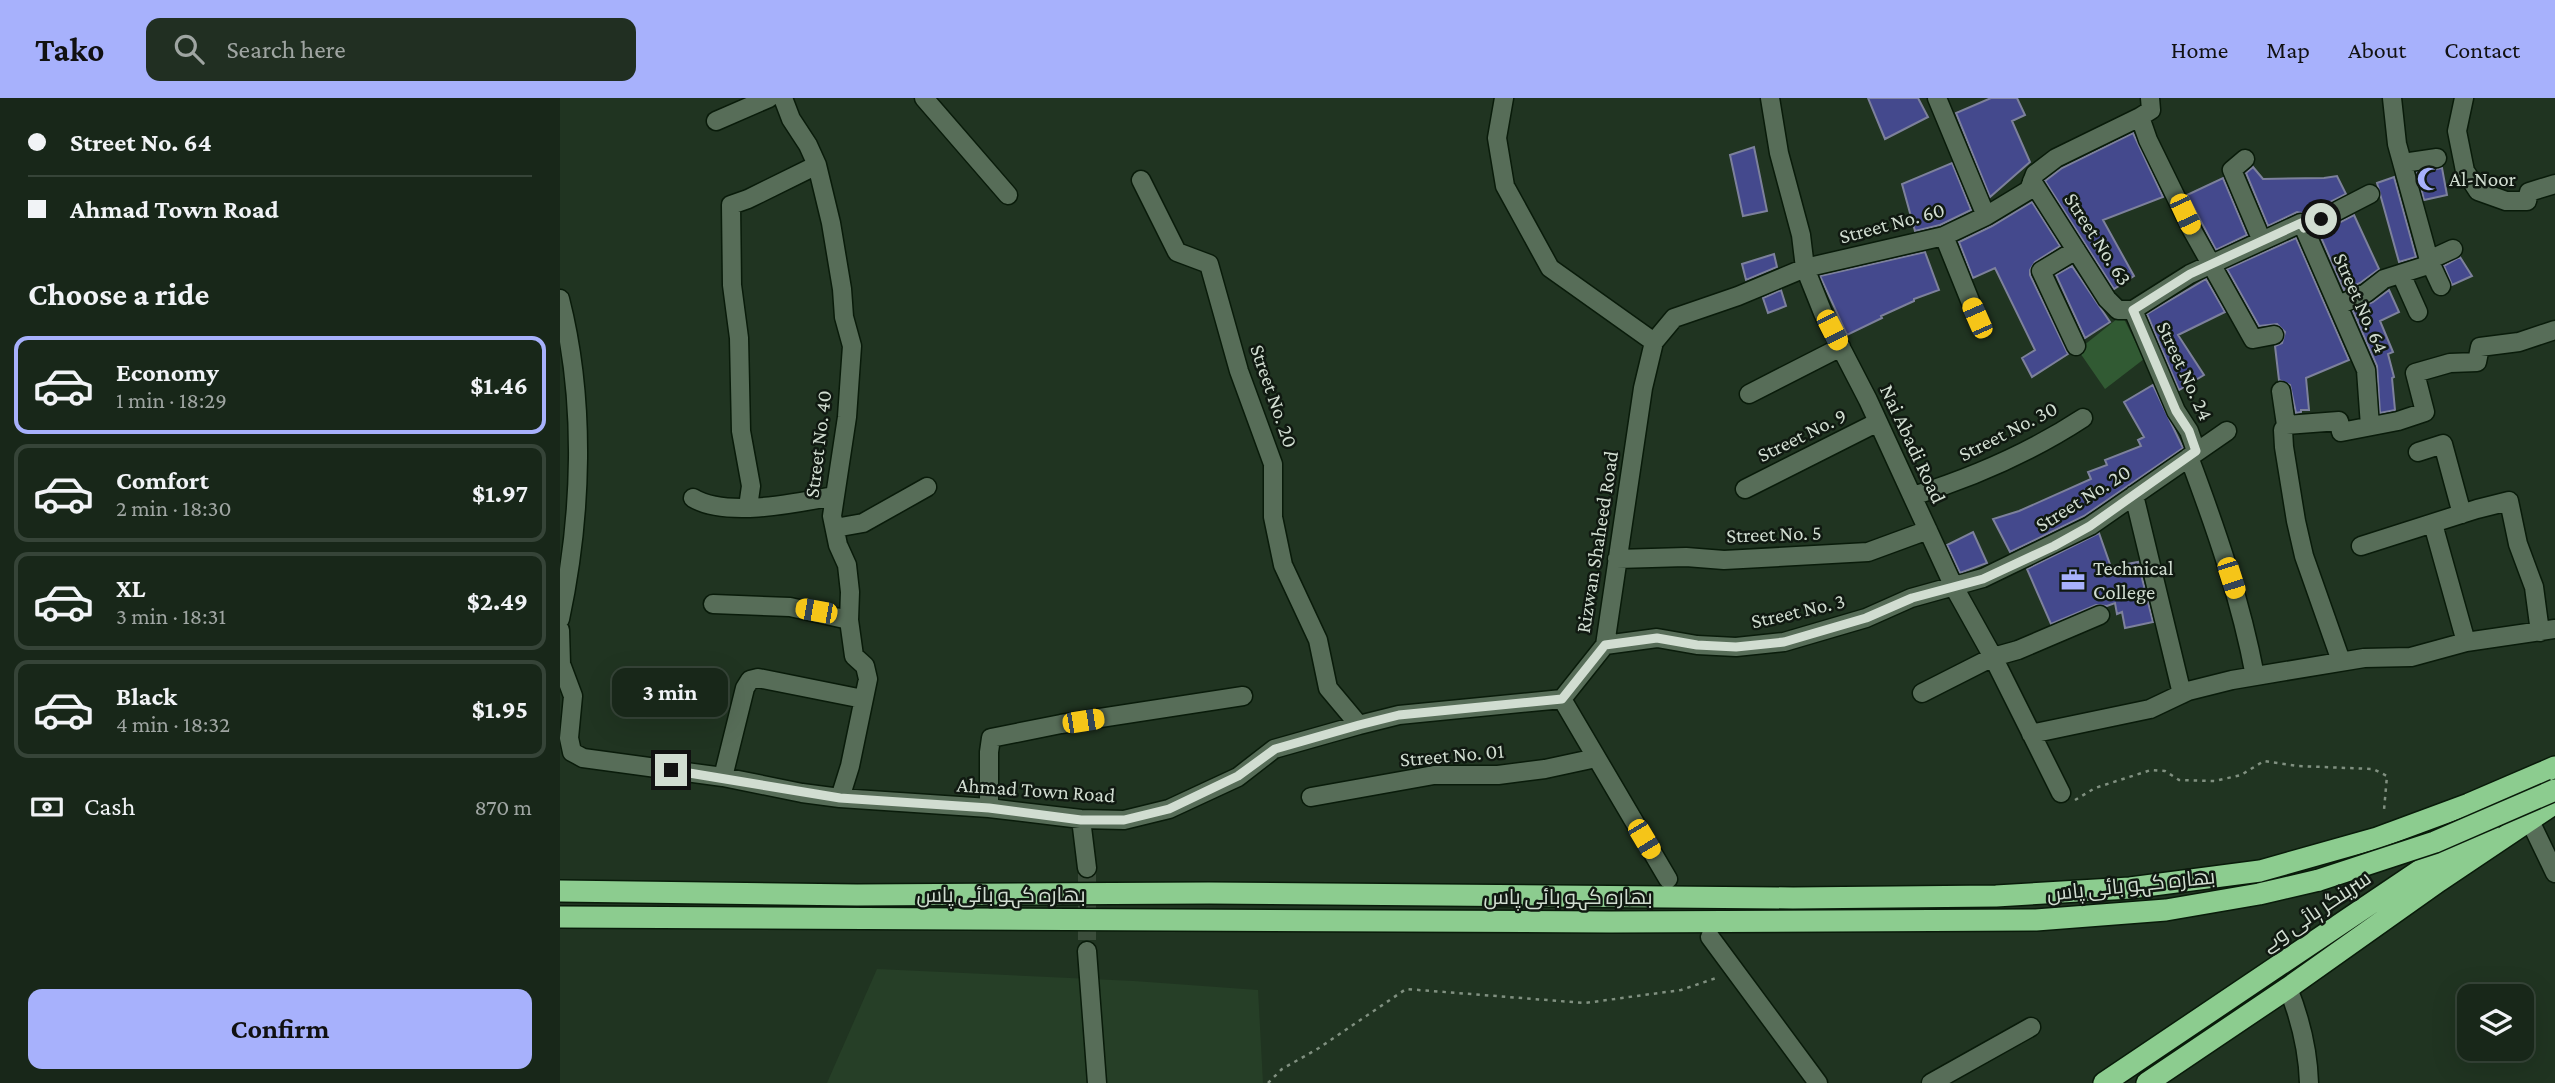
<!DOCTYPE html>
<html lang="en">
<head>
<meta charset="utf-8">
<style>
  body { margin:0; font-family:"Crimson Pro",Cairo,serif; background:#212f22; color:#f1f3f6; height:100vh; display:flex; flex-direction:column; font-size:26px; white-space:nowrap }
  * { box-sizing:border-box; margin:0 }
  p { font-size:23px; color:#9fa5a2 }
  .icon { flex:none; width:38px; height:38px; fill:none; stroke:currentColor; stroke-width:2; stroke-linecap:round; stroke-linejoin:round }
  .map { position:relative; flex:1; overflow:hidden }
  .panel { display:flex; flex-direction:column; background:#182719; width:560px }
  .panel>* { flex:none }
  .top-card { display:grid; align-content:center; height:154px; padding:0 28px; background:#182719 }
  .buttons { position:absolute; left:1897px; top:886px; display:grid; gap:14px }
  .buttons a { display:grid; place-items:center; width:77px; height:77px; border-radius:14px; background:#182719; box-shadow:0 7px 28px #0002,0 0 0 2px #364438; font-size:35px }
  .end { position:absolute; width:32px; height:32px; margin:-16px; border:9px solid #d1ddd1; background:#111; box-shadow:0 0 0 4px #111 }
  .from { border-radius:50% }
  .bubble { position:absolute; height:49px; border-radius:14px; background:#182719; box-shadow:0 7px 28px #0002,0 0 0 2px #364438; font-size:23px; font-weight:700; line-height:49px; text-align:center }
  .car { position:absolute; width:21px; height:42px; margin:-21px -10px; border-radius:9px; box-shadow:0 0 5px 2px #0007; background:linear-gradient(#f5c518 24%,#345 0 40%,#f5c518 0 76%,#345 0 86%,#f5c518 0) }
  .top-card b { display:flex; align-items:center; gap:24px; height:66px; font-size:26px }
  .top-card b+b { border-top:2px solid #364438 }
  .top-card i { width:18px; height:18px; background:#f1f3f6 }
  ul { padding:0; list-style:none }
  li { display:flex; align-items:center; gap:21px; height:98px; margin:0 14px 10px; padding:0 14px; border:4px solid #364438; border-radius:14px }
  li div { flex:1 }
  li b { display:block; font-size:26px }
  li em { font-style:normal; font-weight:700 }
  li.selected { border-color:#a7b1fc }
  li>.icon { width:63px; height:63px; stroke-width:1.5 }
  h2 { padding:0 28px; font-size:32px; line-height:84px }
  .pay { display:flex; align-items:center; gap:18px; height:77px; padding:0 28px; font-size:26px }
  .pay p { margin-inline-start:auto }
  .button { display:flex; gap:14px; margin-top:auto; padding:14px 28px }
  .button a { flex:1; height:80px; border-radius:14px; background:#a7b1fc; color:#111; font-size:28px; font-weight:700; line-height:80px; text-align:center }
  header { display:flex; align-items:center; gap:42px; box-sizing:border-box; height:98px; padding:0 35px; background:#a7b1fc; color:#111 }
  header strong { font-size:33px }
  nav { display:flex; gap:38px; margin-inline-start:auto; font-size:24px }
  .search { width:490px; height:63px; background:#212f22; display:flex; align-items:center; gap:18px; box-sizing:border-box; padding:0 24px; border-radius:14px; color:#9fa5a2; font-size:26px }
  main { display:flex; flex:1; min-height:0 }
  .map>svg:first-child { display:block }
  .built { fill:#263f27 }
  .green { fill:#315a33 }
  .building { fill:#44498d; stroke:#7d819c; stroke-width:2 }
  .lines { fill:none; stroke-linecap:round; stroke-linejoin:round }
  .minor-tunnel { stroke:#3b4d3b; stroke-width:18; stroke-dasharray:18 9; stroke-linecap:butt }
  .minor-casing { stroke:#091b0a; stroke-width:21 }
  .highway-casing { stroke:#091b0a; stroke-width:24 }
  .path { stroke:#809080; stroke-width:2.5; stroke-dasharray:3.5 5; stroke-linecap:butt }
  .minor { stroke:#576d58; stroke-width:18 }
  .highway { stroke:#8ccc8f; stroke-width:21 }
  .highway-bridge-casing { stroke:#091b0a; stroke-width:24; stroke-linecap:butt }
  .highway-bridge { stroke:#8ccc8f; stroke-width:21 }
  .route { stroke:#d1ddd1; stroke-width:9 }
  .labels { text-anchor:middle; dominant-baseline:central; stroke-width:5; stroke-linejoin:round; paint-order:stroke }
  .poi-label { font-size:21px; fill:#d1ddd1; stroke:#101911; text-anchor:start }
  .street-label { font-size:21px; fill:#d1ddd1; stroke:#101911 }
</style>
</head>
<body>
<header>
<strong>Tako</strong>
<div class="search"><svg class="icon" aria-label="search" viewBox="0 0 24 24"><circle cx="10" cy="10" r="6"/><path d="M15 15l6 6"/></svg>Search here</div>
<nav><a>Home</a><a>Map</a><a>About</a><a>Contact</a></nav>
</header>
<main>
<section class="panel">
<div class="top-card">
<b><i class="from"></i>Street No. 64</b>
<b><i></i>Ahmad Town Road</b>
</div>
<h2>Choose a ride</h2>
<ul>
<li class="selected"><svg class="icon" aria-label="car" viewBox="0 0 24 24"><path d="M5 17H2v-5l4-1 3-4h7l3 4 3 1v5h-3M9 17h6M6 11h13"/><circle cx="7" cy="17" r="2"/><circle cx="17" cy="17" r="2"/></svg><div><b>Economy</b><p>1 min · 18:29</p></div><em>$1.46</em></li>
<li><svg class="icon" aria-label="car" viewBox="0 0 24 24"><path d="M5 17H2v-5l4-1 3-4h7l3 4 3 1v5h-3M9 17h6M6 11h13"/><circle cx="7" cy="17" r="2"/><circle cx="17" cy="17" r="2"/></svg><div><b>Comfort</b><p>2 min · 18:30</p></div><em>$1.97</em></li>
<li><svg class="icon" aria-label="car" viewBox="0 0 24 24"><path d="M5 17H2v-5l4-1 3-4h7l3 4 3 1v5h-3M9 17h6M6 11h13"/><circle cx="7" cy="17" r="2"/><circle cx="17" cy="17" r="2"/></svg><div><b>XL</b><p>3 min · 18:31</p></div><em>$2.49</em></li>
<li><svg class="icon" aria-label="car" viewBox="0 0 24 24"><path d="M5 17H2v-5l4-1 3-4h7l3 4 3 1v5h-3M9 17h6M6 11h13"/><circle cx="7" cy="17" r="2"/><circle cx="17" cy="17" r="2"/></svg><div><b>Black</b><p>4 min · 18:32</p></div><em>$1.95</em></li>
</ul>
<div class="pay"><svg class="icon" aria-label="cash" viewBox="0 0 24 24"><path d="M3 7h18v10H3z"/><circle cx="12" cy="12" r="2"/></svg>Cash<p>870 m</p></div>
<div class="button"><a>Confirm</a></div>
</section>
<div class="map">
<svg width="1995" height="985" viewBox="0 0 1995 985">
  <rect width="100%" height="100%" fill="#203421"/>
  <path class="built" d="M317,871L574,883L698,892L703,985H267Z"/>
  <path class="green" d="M1562,217L1584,261L1545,291L1518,252Z"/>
  <path class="building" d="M1308,0H1358L1368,19L1325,41Z
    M1431,0H1457L1465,17L1452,23L1470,64L1430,99L1396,15Z
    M1573,35L1603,99L1543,122L1574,178L1554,191L1485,83L1502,70Z
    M1194,49L1207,113L1183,118L1170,57Z
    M1392,65L1411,112L1380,127L1355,133L1342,86Z
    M1693,69L1703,81L1764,80L1777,78L1786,96L1747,116L1737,114L1708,128L1686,75Z
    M1882,70L1887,97L1864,102L1857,74Z
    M1834,79L1856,159L1839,164L1817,85Z
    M1663,80L1687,137L1656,152L1627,97Z
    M1472,104L1500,148L1475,164L1470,172V177L1508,256L1472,279L1462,260L1475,252L1435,170L1413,180L1399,144L1432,128Z
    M1794,117L1819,171L1800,185L1784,192L1759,135Z
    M1736,140L1789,262L1746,280L1749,312H1741V314L1736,315L1730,287L1719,282L1715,248L1722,245L1725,234L1717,226L1699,228L1667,171Z
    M1365,154L1379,192L1354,201V203L1321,218L1322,220L1287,237L1260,178Z
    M1214,156L1217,169L1186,182L1182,166Z
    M1900,159L1912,178L1892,187L1884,168Z
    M1512,168L1550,224L1525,240L1496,177Z
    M1646,181L1665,214L1618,237L1644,277L1619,292L1587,216Z
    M1221,192L1226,208L1208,215L1203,200Z
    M1829,192L1839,214L1820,223L1833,254L1828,256L1834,279L1832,280L1835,312L1820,315L1817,268L1793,213L1813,204Z
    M1593,287L1623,350L1524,418L1450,454L1433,421L1459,413L1531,381L1528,374L1547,367L1545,362L1581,348L1578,342L1584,339L1564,304Z
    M1413,434L1427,465L1400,475L1387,447Z
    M1539,435L1551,469L1578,464L1593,524L1565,530L1562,514L1557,516L1555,505L1547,508L1536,507L1491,526L1467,471Z"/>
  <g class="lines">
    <path class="minor-tunnel" d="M527,770V853"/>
    <g class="minor-casing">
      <path id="minor" d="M223,0L231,21L248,47L257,67L271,125L282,191L284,219L292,248L287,319L272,418L278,447L287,467L290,494L289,522L294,558L305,568L308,581L290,668L280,700
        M364,0L448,97
        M944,0L937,40L945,88L990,170L1094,244
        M1210,0L1219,55L1241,137L1245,170L1263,215L1308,302L1394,489L1433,559L1501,695
        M1377,0L1426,118
        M1904,0L1897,33L1905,73L1918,93L1946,103H1967L1969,94L1995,86
        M1580,19L1588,42L1632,132L1693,241L1714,237
        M156,23L209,0
        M1685,61L1672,72L1702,143
        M1843,65L1877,60
        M581,82L617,154L649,166L679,273L713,366V419L723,467L758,542L768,590L799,627
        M1472,83L1547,201L1558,212H1573
        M1744,130L1806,272L1810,328
        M1744,130L1810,96
        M1384,138L1417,220
        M1516,152L1481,173L1516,248
        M1841,176L1858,214
        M1881,188L1869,162L1893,151
        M0,201C26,303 22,418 0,521
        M1779,207L1806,195L1824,181L1865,168L1869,162L1837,46L1832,0
        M1573,212L1630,176L1741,125L1744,130
        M1573,212L1616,313L1629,333L1636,353
        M1721,293L1726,327L1723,332L1724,349L1736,423L1744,458L1781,563
        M1189,296L1281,249
        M1726,327L1779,323L1781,334L1838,323L1865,314L1855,275L1890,265L1917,264L1920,249L1959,244L1995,232
        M1858,354L1883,346L1902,416
        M1629,359C1656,431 1681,503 1695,578
        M1185,391L1318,324
        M1574,397L1622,596
        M1353,398C1411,380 1471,354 1523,320
        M133,400C166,420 237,405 274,398
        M188,409L191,388L181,333L179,240L172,187L171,107L188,101L257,67
        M1873,426L1906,544
        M275,430L303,425L367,389
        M1801,448L1917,411L1949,403L1958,446L1974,489L1980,534
        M1057,461L1126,459L1164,462L1308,454L1368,432
        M153,506L230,509L289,522
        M0,532L1,566L13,598L9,640L12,654L23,660L163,679L242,695L280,700L429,710L521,721L564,722L609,711L678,679L714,651L799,627L839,617L1002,601
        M1045,547L1097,540L1137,547L1176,549L1224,544L1306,520L1351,500L1423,480L1530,428L1667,333
        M1362,595L1433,559L1458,552L1540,517
        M1471,636L1590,611L1628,593L1672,582L1804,560L1851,559L1906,544L1995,531
        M163,679L185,590L190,582L198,580L303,601
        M751,699L874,677H938L985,671L1036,660
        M429,710V654L431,640L501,626L683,598
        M521,721L527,770
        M1970,723L1995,775
        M1108,781L1002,601L1045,547L1083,290L1094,244L1114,220L1178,198L1245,170L1384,138L1426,118L1469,92L1475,76L1496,60L1580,19L1591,12L1590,0
        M1150,839L1258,985
        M527,853L537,985
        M1728,890C1740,920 1748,953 1749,985
        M1371,985L1471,929"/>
    </g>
    <g class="highway-casing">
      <path id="highway" d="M0,793L297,797L649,795L1233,800L1436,798L1570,790L1700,773L1817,740L1909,706L1995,669
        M0,819L1051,824L1476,822L1606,812L1699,796L1759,782
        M1544,985L1929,726
        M1587,985L1728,890L1879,783L1995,705"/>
    </g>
    <path class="path" d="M1515,702L1535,690L1591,672L1605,673L1619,682L1655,683L1681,677L1704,663L1738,668L1813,671L1827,678L1824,712
      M708,985L722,971L759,950L846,891L1025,905L1121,892L1159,879"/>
    <use href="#minor" class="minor"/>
    <use href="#highway" class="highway"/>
    <g class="highway-bridge-casing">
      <path id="highway-bridge" d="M1759,782L1875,744L1995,692"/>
    </g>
    <use href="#highway-bridge" class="highway-bridge"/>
  </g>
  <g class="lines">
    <path class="route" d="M111,672L280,700L429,710L521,722H564L609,711L678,678L715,651L799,627L839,617L1002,601L1045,547L1097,540L1137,547L1176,549L1224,544L1306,520L1352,500L1423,481L1494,448L1530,428L1636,353L1629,333L1616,313L1573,212L1630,176L1741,125L1744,130L1761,121"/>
  </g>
  <defs>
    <g id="mosque-bare" transform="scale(1.89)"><path d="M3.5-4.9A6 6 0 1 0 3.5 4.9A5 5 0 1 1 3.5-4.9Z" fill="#a7b1fc" stroke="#101911" stroke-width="2.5" paint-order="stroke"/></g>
    <g id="office-bare" transform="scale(1.89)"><path d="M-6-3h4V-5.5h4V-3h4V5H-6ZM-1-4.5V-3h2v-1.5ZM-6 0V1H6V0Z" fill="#a7b1fc" stroke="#101911" stroke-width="2.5" paint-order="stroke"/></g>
  </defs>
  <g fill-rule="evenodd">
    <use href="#mosque-bare" x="1869" y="81"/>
    <use href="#office-bare" x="1513" y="482"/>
  </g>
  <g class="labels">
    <g class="poi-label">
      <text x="1889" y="81">Al-Noor</text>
      <text x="1533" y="470">Technical<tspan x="1533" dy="24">College</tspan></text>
    </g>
    <g class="street-label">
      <text transform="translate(1332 125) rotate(-15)">Street No. 60</text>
      <text transform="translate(1538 141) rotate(57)">Street No. 63</text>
      <text transform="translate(1801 205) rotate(66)">Street No. 64</text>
      <text transform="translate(1625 273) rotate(65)">Street No. 24</text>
      <text transform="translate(714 298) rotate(71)">Street No. 20</text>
      <text transform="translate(1448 333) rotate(-27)">Street No. 30</text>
      <text transform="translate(1242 337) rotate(-26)">Street No. 9</text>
      <text transform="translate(258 346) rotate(-83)">Street No. 40</text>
      <text transform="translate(1353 346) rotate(65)">Nai Abadi Road</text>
      <text transform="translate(1523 400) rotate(-32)">Street No. 20</text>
      <text transform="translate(1214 436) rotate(-2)">Street No. 5</text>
      <text transform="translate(1037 444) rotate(-81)">Rizwan Shaheed Road</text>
      <text transform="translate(1238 513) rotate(-13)">Street No. 3</text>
      <text transform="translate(892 657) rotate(-5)">Street No. 01</text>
      <text transform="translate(476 692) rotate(4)">Ahmad Town Road</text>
      <text transform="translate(1571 787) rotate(-6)">بھارہ کہو بائی پاس</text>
      <text x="441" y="797">بھارہ کہو بائی پاس</text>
      <text x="1008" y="799">بھارہ کہو بائی پاس</text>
      <text transform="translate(1756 813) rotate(-34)">سرینگر ہائی وے</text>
    </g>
  </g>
</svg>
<div class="buttons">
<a><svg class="icon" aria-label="layers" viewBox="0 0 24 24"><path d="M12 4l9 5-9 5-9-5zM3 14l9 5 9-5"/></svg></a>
</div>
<i class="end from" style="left:1761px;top:121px"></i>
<i class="end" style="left:111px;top:672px"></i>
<div class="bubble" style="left:52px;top:570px;width:116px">3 min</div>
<i class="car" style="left:1625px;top:116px;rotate:155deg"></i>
<i class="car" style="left:1417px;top:220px;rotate:336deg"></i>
<i class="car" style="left:1272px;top:232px;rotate:153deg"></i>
<i class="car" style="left:1671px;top:480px;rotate:162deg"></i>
<i class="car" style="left:256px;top:513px;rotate:280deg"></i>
<i class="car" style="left:523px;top:623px;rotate:81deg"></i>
<i class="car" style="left:1084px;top:741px;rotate:149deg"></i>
</div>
</main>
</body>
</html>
